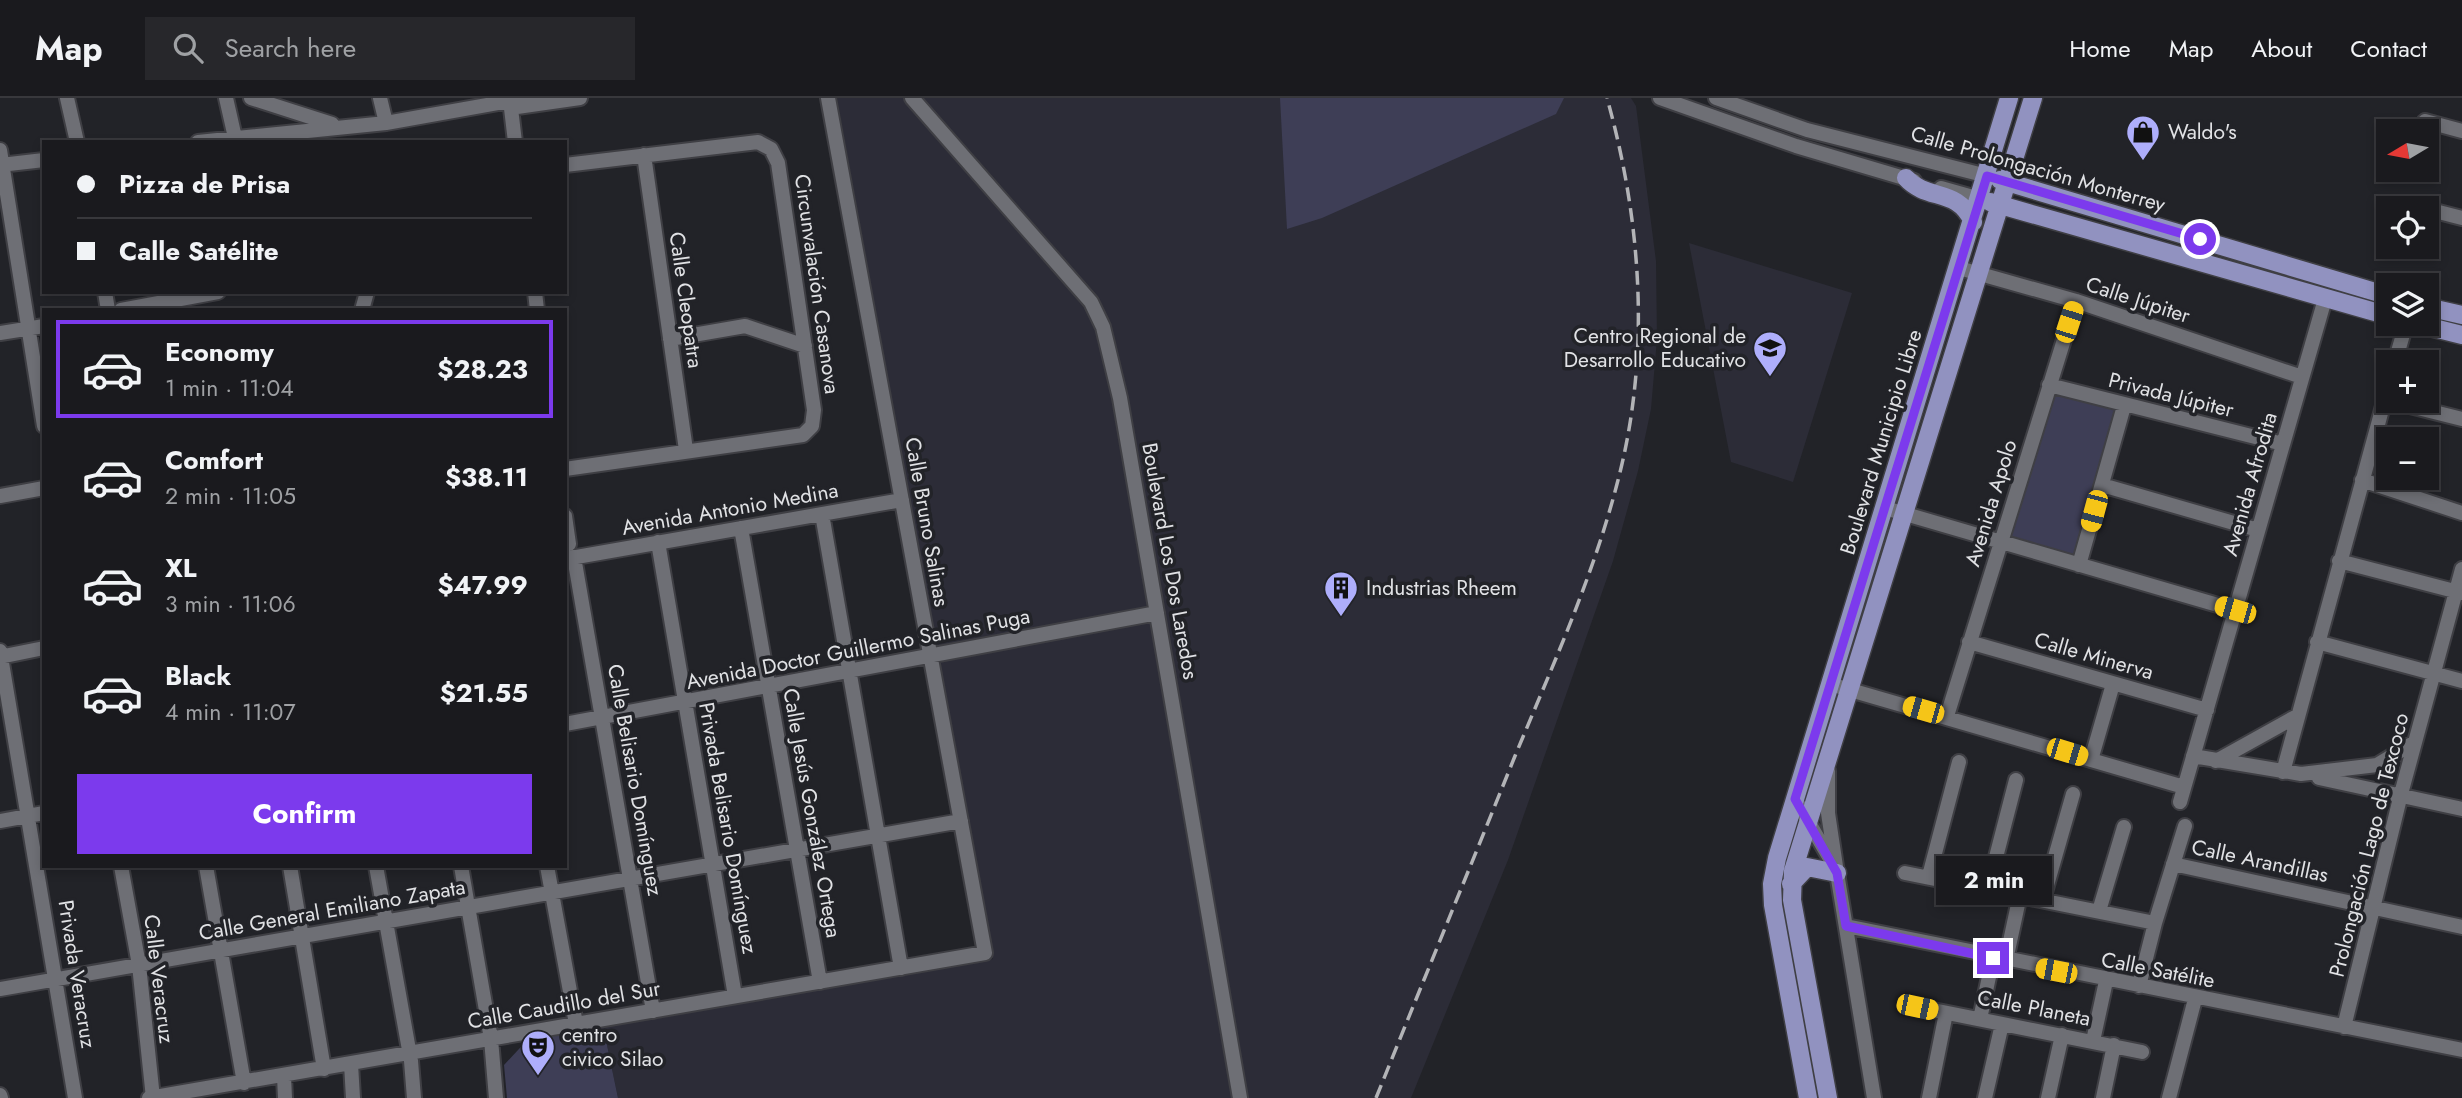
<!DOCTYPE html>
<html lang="en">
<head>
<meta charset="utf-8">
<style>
  body { margin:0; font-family:Jost,sans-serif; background:#27272b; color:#f1f3f6; height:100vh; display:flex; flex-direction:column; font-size:26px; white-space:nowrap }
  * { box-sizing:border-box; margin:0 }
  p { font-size:23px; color:#9fa1a4 }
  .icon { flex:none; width:38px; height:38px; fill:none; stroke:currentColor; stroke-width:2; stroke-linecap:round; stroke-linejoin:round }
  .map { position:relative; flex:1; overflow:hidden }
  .drawer { position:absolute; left:42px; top:210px; width:525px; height:560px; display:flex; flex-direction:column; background:#1a1a1e; border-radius:0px; box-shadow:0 4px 10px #0003,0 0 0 2px #38383c }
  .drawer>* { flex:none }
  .guide { position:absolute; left:42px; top:42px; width:525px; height:154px; border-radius:0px; box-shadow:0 4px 10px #0003,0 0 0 2px #38383c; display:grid; align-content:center; height:154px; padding:0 35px; background:#1a1a1e }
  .needle { width:46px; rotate:260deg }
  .fabs { position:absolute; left:2376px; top:21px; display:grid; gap:14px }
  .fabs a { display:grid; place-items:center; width:63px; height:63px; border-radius:0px; background:#1a1a1e; box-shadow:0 4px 10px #0003,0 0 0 2px #38383c; font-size:35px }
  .end { position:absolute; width:32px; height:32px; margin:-16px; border:9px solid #7c3aed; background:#fff; box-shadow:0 0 0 4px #fff }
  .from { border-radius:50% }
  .bubble { position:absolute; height:49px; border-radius:0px; background:#1a1a1e; box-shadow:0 4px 10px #0003,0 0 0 2px #38383c; font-size:23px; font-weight:700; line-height:49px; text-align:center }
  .car { position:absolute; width:21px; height:42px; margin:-21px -10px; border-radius:9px; box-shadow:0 0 5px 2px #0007; background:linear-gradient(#f5c518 24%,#345 0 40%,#f5c518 0 76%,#345 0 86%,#f5c518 0) }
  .guide b { display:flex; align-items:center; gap:24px; height:66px; font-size:26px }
  .guide b+b { border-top:2px solid #38383c }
  .guide i { width:18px; height:18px; background:#f1f3f6 }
  ul { padding:12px 0 0; list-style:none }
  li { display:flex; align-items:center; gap:21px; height:98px; margin:0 14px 10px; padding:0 21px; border:4px solid transparent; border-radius:0px }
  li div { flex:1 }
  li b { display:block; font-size:26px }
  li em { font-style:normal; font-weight:700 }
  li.active { border-color:#7c3aed }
  li>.icon { width:63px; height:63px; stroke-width:1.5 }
  .button { display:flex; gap:14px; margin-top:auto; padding:14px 35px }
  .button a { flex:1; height:80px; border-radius:0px; background:#7c3aed; color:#fff; font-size:28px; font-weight:700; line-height:80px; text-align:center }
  header { display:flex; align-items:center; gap:42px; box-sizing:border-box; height:98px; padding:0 35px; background:#1a1a1e; border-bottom:2px solid #38383c }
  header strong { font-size:33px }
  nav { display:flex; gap:38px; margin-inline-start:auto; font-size:24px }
  .search { width:490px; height:63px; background:#27272b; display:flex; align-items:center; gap:18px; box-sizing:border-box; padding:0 24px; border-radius:0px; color:#9fa1a4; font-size:26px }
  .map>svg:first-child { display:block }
  .built { fill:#2c2c37 }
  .green { fill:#3e3e56 }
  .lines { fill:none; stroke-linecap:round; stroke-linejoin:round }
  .minor-casing { stroke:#3f3f44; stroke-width:18 }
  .major-casing { stroke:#3f3f44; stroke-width:21 }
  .minor { stroke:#6e6f75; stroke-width:14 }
  .major { stroke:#9192c0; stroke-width:18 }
  .rail { stroke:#b3b4b7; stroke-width:3.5; stroke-dasharray:14 7; stroke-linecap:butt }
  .route { stroke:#7c3aed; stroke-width:9 }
  .labels { text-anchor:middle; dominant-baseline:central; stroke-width:7; stroke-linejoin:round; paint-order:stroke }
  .poi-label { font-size:21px; fill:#e1e2e5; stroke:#222328; text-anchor:start }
  .street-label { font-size:21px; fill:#e1e2e5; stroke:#222328 }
</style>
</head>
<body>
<header>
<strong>Map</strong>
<div class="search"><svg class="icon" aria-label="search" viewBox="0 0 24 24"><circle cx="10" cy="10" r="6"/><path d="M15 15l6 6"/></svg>Search here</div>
<nav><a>Home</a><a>Map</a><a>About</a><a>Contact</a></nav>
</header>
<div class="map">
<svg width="2462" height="1000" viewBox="0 0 2462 1000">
  <rect width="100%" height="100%" fill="#222328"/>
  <path class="built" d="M837,0H1631L1636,8L1656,163L1657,241L1651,311L1638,373L1613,463L1508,762L1411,1000H618L602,923L993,861Z
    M1689,145L1852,195L1793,384L1731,364Z"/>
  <path class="green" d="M1280,0H1564L1556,16L1322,120L1287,131Z
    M2049,287L2124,308L2079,467L2001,444Z
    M602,923L618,1000H507L504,967L532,937Z"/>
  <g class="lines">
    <g class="minor-casing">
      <path id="minor" d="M67,0L77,44
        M226,0L236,44
        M251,0L332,26
        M380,0L386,25
        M912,0L1091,204L1103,229L1120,300L1240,1000
        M1660,0L1796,48L1914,83
        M1716,0L1807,32L1987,78
        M510,2L515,44
        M517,9L580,0
        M2425,23L2462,33
        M198,44L386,25L526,0
        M0,52L44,328
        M644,57L686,352
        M0,67L44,62
        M565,67L758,44L771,51L778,65L814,312L812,328L803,337L565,371
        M1941,90L1980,101
        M2402,105L2424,110
        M2427,111L2462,120
        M1959,170L2076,203L2302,279
        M105,194L108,212
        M535,194L537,212
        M121,212L218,194
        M362,212L367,194
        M0,235L44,228
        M670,241L745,228L805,248
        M2395,264L2406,226
        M2049,287L2283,346
        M2390,303L2462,321
        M2362,382L2462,415
        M2102,387L2258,432
        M0,398L44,390
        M1885,410L2235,512
        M822,416L901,870
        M565,418L569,446
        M741,430L820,884
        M658,444L735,898
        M574,459L653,913
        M565,461L902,402
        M2339,463L2462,495
        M2079,467L2124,308
        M1969,544L2207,612
        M2317,544L2462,583
        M0,553L75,1000
        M0,559L44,550
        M1840,589L2184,689
        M1947,618L2076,203
        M565,626L1157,515
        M2193,658L2301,676L2377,667L2415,644
        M2091,662L2113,586
        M2216,663L2297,618
        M1828,673V715L1837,775L1874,1000
        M2283,674L2389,286
        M2319,680L2462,711
        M1795,701L1832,764
        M2180,704L2325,201
        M0,723L44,715
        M2173,766L2462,829
        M121,768L139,867L153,1000
        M206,768L244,985
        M290,768L324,971
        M376,768L411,963L414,1000
        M461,768L491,941L496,1000
        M547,768L576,926
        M1905,775L2155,825
        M1929,778L1959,664
        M1988,790L2016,682
        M2043,801L2073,696
        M2099,813L2124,729
        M1846,828L2462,952
        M2006,862L2020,797
        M2139,888L2155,825L2185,728
        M0,891L961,723
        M1918,909L2142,954
        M1980,921L1993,860
        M2344,929L2401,696L2462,471
        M2093,943L2106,883
        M351,966L353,1000
        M284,978L285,1000
        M0,997L1,1000
        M149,1000L985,855L828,0
        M1929,1000L1946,915
        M1985,1000L2002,926
        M2048,1000L2062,937
        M2103,1000L2114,947
        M2169,1000L2195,901"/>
    </g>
    <g class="major-casing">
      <path id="major" d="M1906,80C1928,104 1957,89 1973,124
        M2000,82L2389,198
        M1990,104L2389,218
        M2427,209L2462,217
        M2418,226L2462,237
        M1791,786L1807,769L1837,775
        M1808,1000L1773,807L1772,786L1777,760L2009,0
        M1828,1000L1792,802L1793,773L2033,0"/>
    </g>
    <use href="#minor" class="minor"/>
    <use href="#major" class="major"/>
    <path class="rail" d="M1376,1000C1422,886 1469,772 1515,658C1552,569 1593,479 1617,386C1651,259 1642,125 1607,0"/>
  </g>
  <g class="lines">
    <path class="route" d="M1993,860L1846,828L1837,775L1795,701L1987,78L2200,141"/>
  </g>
  <defs>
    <g id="shop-pin" transform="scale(1.75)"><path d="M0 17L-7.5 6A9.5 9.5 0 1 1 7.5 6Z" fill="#aeaefb" stroke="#222328"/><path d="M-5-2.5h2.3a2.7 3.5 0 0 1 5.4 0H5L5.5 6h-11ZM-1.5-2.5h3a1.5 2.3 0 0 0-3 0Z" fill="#111"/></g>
    <g id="school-pin" transform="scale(1.75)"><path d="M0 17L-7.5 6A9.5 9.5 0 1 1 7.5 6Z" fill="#aeaefb" stroke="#222328"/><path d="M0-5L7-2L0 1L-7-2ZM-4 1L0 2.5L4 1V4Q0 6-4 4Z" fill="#111"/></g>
    <g id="building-pin" transform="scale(1.75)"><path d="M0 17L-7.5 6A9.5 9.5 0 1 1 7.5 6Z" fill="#aeaefb" stroke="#222328"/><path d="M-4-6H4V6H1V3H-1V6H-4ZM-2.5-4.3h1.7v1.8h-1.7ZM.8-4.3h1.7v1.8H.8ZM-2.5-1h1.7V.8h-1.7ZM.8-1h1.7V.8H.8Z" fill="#111"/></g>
    <g id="theatre-pin" transform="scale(1.75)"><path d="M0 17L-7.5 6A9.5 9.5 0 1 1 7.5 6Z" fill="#aeaefb" stroke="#222328"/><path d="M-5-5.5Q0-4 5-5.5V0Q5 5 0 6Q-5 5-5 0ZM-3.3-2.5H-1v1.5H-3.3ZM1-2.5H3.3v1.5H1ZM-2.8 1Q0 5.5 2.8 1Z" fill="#111"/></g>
  </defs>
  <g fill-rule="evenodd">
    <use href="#shop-pin" x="2143" y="34"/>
    <use href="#school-pin" x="1770" y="250"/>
    <use href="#building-pin" x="1341" y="490"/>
    <use href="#theatre-pin" x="538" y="949"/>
  </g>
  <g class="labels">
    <g class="poi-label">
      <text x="2168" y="34">Waldo's</text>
      <text x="1746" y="238" text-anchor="end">Centro Regional de<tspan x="1746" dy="24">Desarrollo Educativo</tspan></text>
      <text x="1366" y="490">Industrias Rheem</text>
      <text x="562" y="937">centro<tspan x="562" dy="24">civico Silao</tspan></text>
    </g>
    <g class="street-label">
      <text transform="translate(2038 71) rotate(16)">Calle Prolongación Monterrey</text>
      <text transform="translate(817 186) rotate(82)">Circunvalación Casanova</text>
      <text transform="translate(686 202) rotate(82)">Calle Cleopatra</text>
      <text transform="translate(2138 202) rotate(18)">Calle Júpiter</text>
      <text transform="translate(2171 297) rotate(14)">Privada Júpiter</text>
      <text transform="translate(1881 344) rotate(-73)">Boulevard Municipio Libre</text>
      <text transform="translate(2250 386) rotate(-74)">Avenida Afrodita</text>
      <text transform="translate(1991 405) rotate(-73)">Avenida Apolo</text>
      <text transform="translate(730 411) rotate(-10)">Avenida Antonio Medina</text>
      <text transform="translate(927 424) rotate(80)">Calle Bruno Salinas</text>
      <text transform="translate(1170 463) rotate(80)">Boulevard Los Dos Laredos</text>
      <text transform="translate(858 551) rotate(-11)">Avenida Doctor Guillermo Salinas Puga</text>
      <text transform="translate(2094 558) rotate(16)">Calle Minerva</text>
      <text transform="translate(635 682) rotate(80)">Calle Belisario Domínguez</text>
      <text transform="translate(812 715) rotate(80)">Calle Jesús González Ortega</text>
      <text transform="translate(728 730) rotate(80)">Privada Belisario Domínguez</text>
      <text transform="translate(2369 747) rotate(-76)">Prolongación Lago de Texcoco</text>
      <text transform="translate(2260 763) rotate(12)">Calle Arandillas</text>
      <text transform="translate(332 812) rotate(-10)">Calle General Emiliano Zapata</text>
      <text transform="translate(2158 872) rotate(11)">Calle Satélite</text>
      <text transform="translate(77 876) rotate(81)">Privada Veracruz</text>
      <text transform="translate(159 881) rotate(83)">Calle Veracruz</text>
      <text transform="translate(564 907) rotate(-10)">Calle Caudillo del Sur</text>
      <text transform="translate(2034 910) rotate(11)">Calle Planeta</text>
    </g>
  </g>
</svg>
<div class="fabs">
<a><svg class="needle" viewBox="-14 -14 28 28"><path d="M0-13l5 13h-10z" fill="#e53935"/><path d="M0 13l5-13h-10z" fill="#9fa1a4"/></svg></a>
<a><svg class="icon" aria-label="locate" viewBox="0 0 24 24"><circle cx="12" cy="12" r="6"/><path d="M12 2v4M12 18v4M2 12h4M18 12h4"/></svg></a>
<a><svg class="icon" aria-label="layers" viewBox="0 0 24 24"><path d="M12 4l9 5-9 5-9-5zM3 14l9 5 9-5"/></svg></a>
<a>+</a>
<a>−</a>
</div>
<i class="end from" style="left:2200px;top:141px"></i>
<i class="end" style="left:1993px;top:860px"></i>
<div class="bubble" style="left:1936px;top:758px;width:116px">2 min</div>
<i class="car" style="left:2069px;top:224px;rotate:18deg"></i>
<i class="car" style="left:2094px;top:413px;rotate:195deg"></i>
<i class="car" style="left:2235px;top:512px;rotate:286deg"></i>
<i class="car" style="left:1923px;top:612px;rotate:286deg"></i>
<i class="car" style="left:2067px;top:654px;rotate:107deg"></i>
<i class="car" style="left:2056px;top:873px;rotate:281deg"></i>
<i class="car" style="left:1917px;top:909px;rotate:102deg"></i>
<div class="guide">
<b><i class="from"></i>Pizza de Prisa</b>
<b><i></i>Calle Satélite</b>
</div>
<section class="drawer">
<ul>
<li class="active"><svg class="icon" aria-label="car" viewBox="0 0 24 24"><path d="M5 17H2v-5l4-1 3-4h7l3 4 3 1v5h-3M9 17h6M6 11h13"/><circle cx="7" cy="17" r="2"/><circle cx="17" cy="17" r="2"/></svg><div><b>Economy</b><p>1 min · 11:04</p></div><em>$28.23</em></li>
<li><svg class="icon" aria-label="car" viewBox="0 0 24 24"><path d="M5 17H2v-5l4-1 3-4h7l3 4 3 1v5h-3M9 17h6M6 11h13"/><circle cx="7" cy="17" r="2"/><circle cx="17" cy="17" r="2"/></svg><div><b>Comfort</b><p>2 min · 11:05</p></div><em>$38.11</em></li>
<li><svg class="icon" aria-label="car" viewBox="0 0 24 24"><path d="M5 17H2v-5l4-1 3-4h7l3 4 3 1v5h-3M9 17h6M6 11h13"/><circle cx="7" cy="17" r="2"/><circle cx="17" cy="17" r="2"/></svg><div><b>XL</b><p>3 min · 11:06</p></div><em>$47.99</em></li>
<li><svg class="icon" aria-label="car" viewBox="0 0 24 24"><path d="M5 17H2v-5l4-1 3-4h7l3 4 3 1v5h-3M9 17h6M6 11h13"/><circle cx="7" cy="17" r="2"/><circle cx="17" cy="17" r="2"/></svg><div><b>Black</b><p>4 min · 11:07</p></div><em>$21.55</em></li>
</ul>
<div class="button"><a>Confirm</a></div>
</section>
</div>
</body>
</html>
